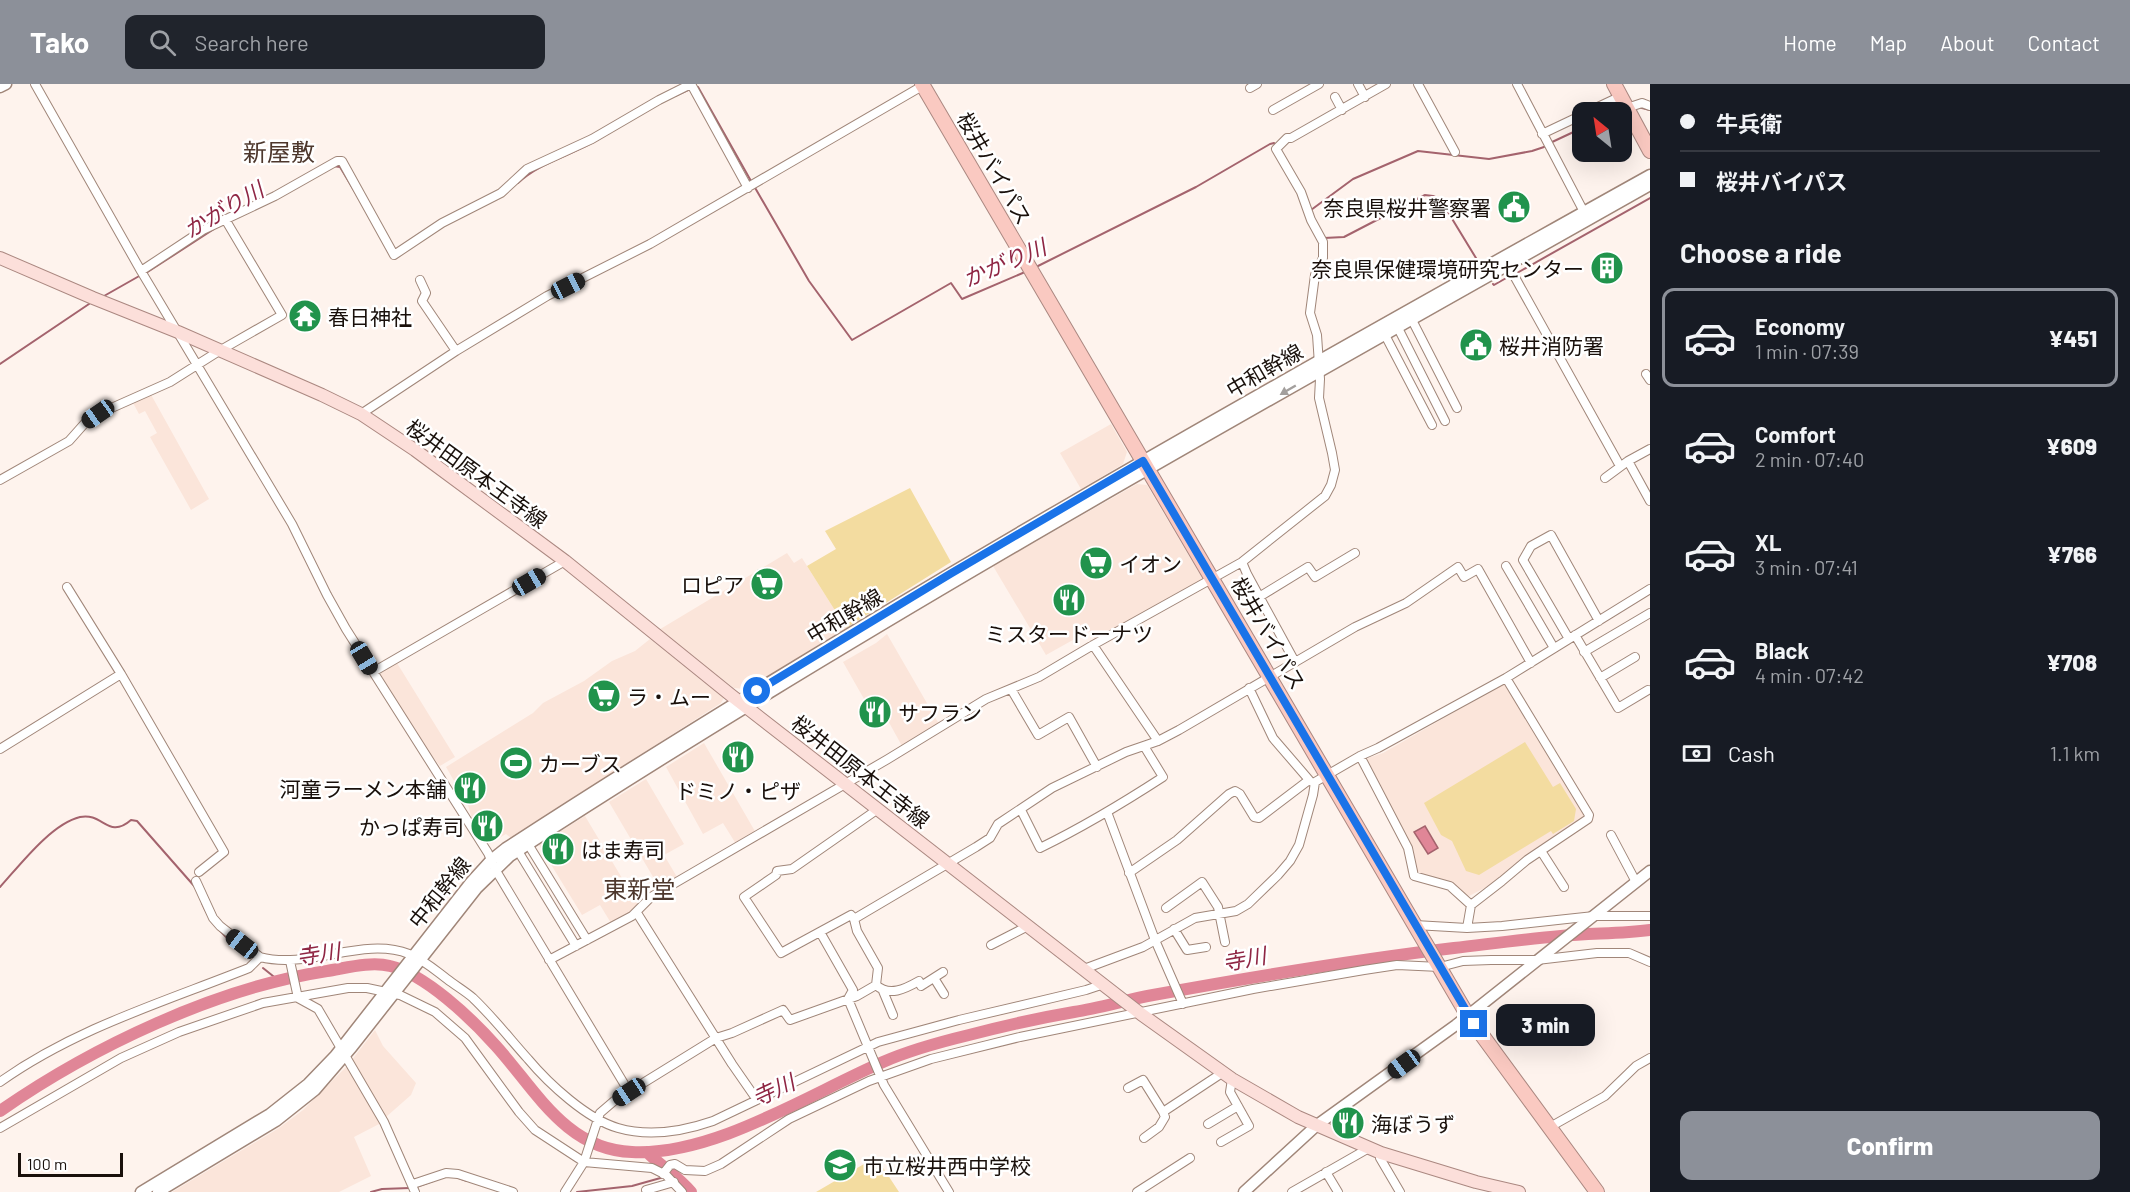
<!DOCTYPE html>
<html lang="en">
<head>
<meta charset="utf-8">
<style>
  body { margin:0; font-family:Barlow,"Noto Sans JP",sans-serif; background:#20242c; color:#f1f3f6; height:100vh; display:flex; flex-direction:column; font-size:22px; white-space:nowrap }
  * { box-sizing:border-box; margin:0 }
  p { font-size:20px; color:#9ea1a6 }
  .icon { flex:none; width:33px; height:33px; fill:none; stroke:currentColor; stroke-width:2; stroke-linecap:round; stroke-linejoin:round }
  .map { position:relative; flex:1; overflow:hidden }
  .sheet { display:flex; flex-direction:column; background:#171b24; width:480px }
  .sheet>* { flex:none }
  .hud { display:grid; align-content:center; height:132px; padding:0 30px; background:#171b24 }
  .needle { width:39px; rotate:330deg }
  .buttons { position:absolute; left:1572px; top:18px; display:grid; gap:12px }
  .buttons a { display:grid; place-items:center; width:60px; height:60px; border-radius:12px; background:#171b24; box-shadow:0 6px 24px #0002; font-size:30px }
  .scale { position:absolute; left:18px; bottom:15px; width:105px; box-sizing:border-box; padding-left:6px; border:3px solid #19100b; border-top:0; font-size:16px; line-height:21px; white-space:nowrap; color:#19100b; -webkit-text-stroke:4px #fff; paint-order:stroke }
  .end { position:absolute; width:27px; height:27px; margin:-14px; border:8px solid #1a73e8; background:#fff; box-shadow:0 0 0 3px #fff }
  .from { border-radius:50% }
  .bubble { position:absolute; height:42px; border-radius:12px; background:#171b24; box-shadow:0 6px 24px #0002; font-size:20px; font-weight:800; line-height:42px; text-align:center }
  .car { position:absolute; width:18px; height:36px; margin:-18px -9px; border-radius:8px; box-shadow:0 0 4px 2px #0007; background:linear-gradient(#222 24%,#8ab4d8 0 40%,#222 0 76%,#8ab4d8 0 86%,#222 0) }
  .hud b { display:flex; align-items:center; gap:21px; height:57px; font-size:22px }
  .hud b+b { border-top:2px solid #363941 }
  .hud i { width:15px; height:15px; background:#f1f3f6 }
  ul { padding:0; list-style:none }
  li { display:flex; align-items:center; gap:18px; height:99px; margin:0 12px 9px; padding:0 18px; border:3px solid transparent; border-radius:12px }
  li div { flex:1 }
  li b { display:block; font-size:22px }
  li em { font-style:normal; font-weight:800 }
  li.selected { border-color:#8c9099 }
  li>.icon { width:54px; height:54px; stroke-width:1.5 }
  h2 { padding:0 30px; font-size:27px; line-height:72px }
  .pay { display:flex; align-items:center; gap:15px; height:66px; padding:0 30px; font-size:22px }
  .pay p { margin-inline-start:auto }
  .action { display:flex; gap:12px; margin-top:auto; padding:12px 30px }
  .action a { flex:1; height:69px; border-radius:12px; background:#8c9099; color:#fff; font-size:24px; font-weight:800; line-height:69px; text-align:center }
  header { display:flex; align-items:center; gap:36px; box-sizing:border-box; height:84px; padding:0 30px; background:#8c9099; color:#fff }
  header strong { font-size:28px }
  nav { display:flex; gap:33px; margin-inline-start:auto; font-size:21px }
  .search { width:420px; height:54px; background:#20242c; display:flex; align-items:center; gap:15px; box-sizing:border-box; padding:0 21px; border-radius:12px; color:#9ea1a6; font-size:22px }
  main { display:flex; flex:1; min-height:0 }
  .map>svg:first-child { display:block }
  .built { fill:#fbe5da }
  .green { fill:#f3dca0 }
  .water { fill:#e08697; stroke:#a4636d; stroke-width:1.5 }
  .lines { fill:none; stroke-linecap:round; stroke-linejoin:round }
  .stream { stroke:#a4636d; stroke-width:2 }
  .river { stroke:#e08697; stroke-width:12 }
  .street-casing { stroke:#a08679; stroke-width:10 }
  .secondary-casing { stroke:#a08679; stroke-width:13 }
  .primary-casing { stroke:#ab8881; stroke-width:14 }
  .highway-casing { stroke:#ab8881; stroke-width:16 }
  .street { stroke:#fff; stroke-width:8 }
  .secondary { stroke:#fff; stroke-width:10 }
  .primary { stroke:#fcdfda; stroke-width:12 }
  .highway { stroke:#fac9c1; stroke-width:14 }
  .oneway { fill:#a39f9d }
  .route { stroke:#1a73e8; stroke-width:8 }
  .labels { text-anchor:middle; dominant-baseline:central; stroke-width:5; stroke-linejoin:round; paint-order:stroke }
  .street-label { font-size:21px; fill:#19100b; stroke:#fff }
  .poi-label { font-size:21px; fill:#19100b; stroke:#fff; text-anchor:start }
  .water-label { font-size:22px; font-style:italic; fill:#8f2644; stroke:#fff }
  .quarter-label { font-size:24px; fill:#4d372c; stroke:#fff }
</style>
</head>
<body>
<header>
<strong>Tako</strong>
<div class="search"><svg class="icon" aria-label="search" viewBox="0 0 24 24"><circle cx="10" cy="10" r="6"/><path d="M15 15l6 6"/></svg>Search here</div>
<nav><a>Home</a><a>Map</a><a>About</a><a>Contact</a></nav>
</header>
<main>
<div class="map">
<svg width="1650" height="1108" viewBox="0 0 1650 1108">
  <rect width="100%" height="100%" fill="#fef3ed"/>
  <path class="built" d="M149,307L209,415L191,426L150,353L157,349L145,327L139,330L132,317Z
    M1111,340L1127,368L1123,380L1081,405L1060,369Z
    M1137,400L1147,401L1202,494L1201,498L1095,556L1089,547L1046,571L993,482Z
    M787,469L794,479L802,474L846,544L746,605L734,604L657,547Z
    M887,550L939,640L902,662L881,624L872,629L843,578L876,559Z
    M650,555L725,612L721,619L511,754L506,750L489,760L472,735L468,721L446,683L533,629L543,619L584,597L612,577L635,567Z
    M397,579L455,673L440,682L425,663L381,591V587Z
    M1505,599L1584,729L1583,734L1500,796L1469,812L1451,799L1421,790L1416,785L1366,678L1368,674L1383,669Z
    M704,659L756,749L736,760L723,739L703,750L666,683Z
    M646,695L684,760L664,771L677,793L659,803L609,718Z
    M585,732L638,821L634,826L611,839L600,821L582,831L539,761Z
    M375,946L383,962L416,999L411,1011L386,1033L351,977Z
    M347,982L381,1039L354,1053L371,1092L339,1108H172L279,1044L303,1026Z"/>
  <path class="green" d="M910,404L951,478L846,544L807,482L836,465L825,447Z
    M1525,658L1553,703L1560,699L1576,725L1574,737L1553,750L1551,747L1479,791L1466,787L1452,757L1441,751L1424,719Z
    M876,1073L899,1108H816Z"/>
  <path class="water" d="M1425,742L1438,764L1428,770L1414,748Z"/>
  <g class="lines">
    <path class="stream" d="M698,3L751,97
      M675,12L688,6
      M1638,23L1650,26
      M1617,28L1620,27
      M1550,59L1582,44
      M333,82L340,83L364,123
      M518,99C540,78 573,71 599,55
      M754,102L809,197L852,256L951,199L962,215L1025,188
      M1311,126L1353,95L1418,67L1489,75L1532,67L1544,63
      M1324,154L1344,153L1425,111L1433,112L1440,115L1479,179
      M1036,183L1196,103L1270,60L1274,59L1277,62
      M146,189L214,145
      M1517,189L1650,114
      M1493,200L1494,201L1508,193
      M104,212L141,191
      M0,280L89,220
      M0,803C20,781 51,740 80,733C103,728 108,756 131,736L137,737L195,803
      M202,819C210,838 221,849 237,863
      M263,884L278,896
      M453,1092L467,1097
      M416,1103L433,1097
      M371,1108L382,1105L410,1104
      M577,1108L632,1102L664,1093"/>
    <path class="river" d="M0,1027C92,963 216,904 327,887C346,884 371,877 390,882C425,890 472,935 496,962C535,1005 566,1066 632,1068C714,1072 809,1010 883,978C910,966 940,958 969,951C1003,942 1039,934 1074,928C1100,924 1126,916 1153,911C1252,893 1353,876 1454,864C1489,860 1525,855 1561,852C1590,849 1620,850 1650,846
      M647,1068C662,1083 676,1091 691,1108"/>
    <g class="street-casing">
      <path id="street" d="M35,0L141,187L292,440L327,511L346,545L488,769L495,785L629,1008
        M1358,0L1365,13
        M1418,0L1455,68
        M1517,0L1584,128
        M1250,4L1257,0
        M1335,13L1342,26
        M1627,24L1642,19L1650,22
        M1273,26L1319,0
        M1587,28L1621,12
        M1542,50L1582,31
        M1507,179L1620,382
        M141,187L203,146L275,112L337,77H342L394,171L442,139L501,109L527,85L592,55L659,16L691,0L748,104
        M420,196L426,209L422,217L456,267
        M1412,236L1457,324
        M1398,244L1445,337
        M1385,251L1432,341
        M1646,290L1650,296
        M361,330L456,267L547,212L650,160L924,1
        M1628,377L1650,417
        M1605,394L1628,377L1650,365
        M0,396L69,357L85,339L98,330L170,298L219,267L282,231L225,135
        M1242,478L1247,490L1295,578
        M1506,482L1554,564
        M67,503L121,590L224,768L199,788
        M1259,513L1308,483L1315,493L1355,469
        M1575,551L1618,624L1648,606
        M1569,555L1523,476L1531,462L1551,451L1599,537
        M1093,561L1158,657
        M1584,568L1650,529
        M373,588L565,477
        M1600,594L1635,573
        M1249,604L1273,654L1310,697
        M1011,605L1038,651L1069,633L1097,683
        M0,665L121,590
        M1360,672L1408,764L1414,792L1450,802L1471,821L1502,797L1527,776L1588,735L1589,731L1506,594
        M878,725L792,785L777,787L776,791L744,813L781,869L851,831L854,835L976,763L990,754L998,740L1052,704L1126,668L1158,657L1179,646L1355,543L1406,519L1458,483L1464,493L1478,485L1531,579
        M1021,726L1040,764C1083,743 1123,719 1163,693L1144,662
        M1107,728L1155,856L1183,920
        M1611,751L1636,798
        M528,760L587,856
        M518,767L576,862
        M1541,767L1564,803
        M1129,789L1177,756L1229,710L1235,707L1240,710L1254,733L1259,734L1309,696
        M196,797L213,834L220,842L260,873
        M1471,821L1467,844L1502,842L1594,832H1650
        M1166,824L1202,798L1218,823L1225,858
        M637,829L732,980L757,1016
        M854,835L857,847L878,884L876,901
        M1415,841L1467,844
        M1174,845L1187,866L1206,863
        M820,848L853,906L848,915L884,1001L949,1108
        M991,861L1028,842
        M549,876L632,832L651,813L888,675L986,615L1039,593L1093,561L1242,478L1325,412L1331,401L1335,386L1332,369L1319,314L1320,295L1317,251L1310,229L1315,191L1323,174V158L1311,136L1301,108L1276,65L1287,54H1291L1386,0
        M290,877L298,914L318,925L384,1038L415,1108
        M1084,885L1143,863L1195,834L1236,827L1248,820L1278,791L1290,777L1299,761L1313,711L1315,698L1360,672L1378,664L1506,594L1650,505
        M934,894L944,910
        M876,901C889,913 905,905 919,897L921,902L943,888
        M883,907L893,931
        M0,998C76,944 164,918 249,884L260,873C309,886 363,852 409,870C424,876 435,886 447,895C456,902 465,907 473,914C493,933 510,955 528,975C549,1000 587,1035 618,1044C649,1053 684,1047 713,1037L878,958L959,936L1086,906L1104,900
        M1128,1004L1143,996L1163,1028L1222,989
        M1208,1040L1238,1022
        M1550,1043L1605,1012L1636,982L1650,974
        M0,1044L121,974L179,948L263,919L348,904H367L400,911L435,928L465,954L519,1028L535,1046L584,1078L652,1084L666,1091L682,1108
        M1144,1054L1159,1043L1165,1033L1163,1028
        M1221,1058L1249,1042L1230,1008L1232,995
        M1381,1069L1380,1074L1400,1108
        M1326,1088L1338,1108
        M663,1090L670,1081L675,1080L685,1086L705,1087L721,1080L789,1035L869,997L931,975L1020,953L1253,905L1364,886L1397,881L1440,883L1463,877L1491,876H1537L1597,869H1629L1650,878
        M413,1100L446,1089L458,1090L513,1108
        M565,1108L584,1078L600,1029L614,1017L716,954L732,949L783,926L790,936L857,912L876,901
        M647,1108L646,1106L674,1098
        M1137,1108L1190,1074
        M1292,1108L1369,1064"/>
    </g>
    <g class="secondary-casing">
      <path id="secondary" d="M0,3L6,0
        M141,1108L270,1030L308,1000L335,972L471,798L491,776L506,764C877,523 1264,306 1650,91
        M158,1108L276,1037L315,1006L352,963L477,804L510,772C880,531 1266,318 1650,101
        M1244,1108L1317,1041L1456,941L1650,787"/>
    </g>
    <g class="primary-casing">
      <path id="primary" d="M0,174L93,214L178,248L322,311L361,330L415,366L565,477L732,612L1141,930L1232,995L1298,1033L1381,1069L1476,1098L1519,1108"/>
    </g>
    <g class="highway-casing">
      <path id="highway" d="M922,0L1468,932L1597,1108
        M1614,0L1650,67"/>
    </g>
    <use href="#street" class="street"/>
    <use href="#secondary" class="secondary"/>
    <use href="#primary" class="primary"/>
    <use href="#highway" class="highway"/>
  </g>
  <defs><path id="oneway-solid" d="M-6-.8H1V-3.2L6.5 0L1 3.2V.8H-6Z" transform="scale(1.5)"/></defs>
  <use class="oneway" href="#oneway-solid" transform="translate(1288 306) rotate(150)"/>
  <g class="lines">
    <path class="route" d="M757,607L950,490L1143,377L1474,940"/>
  </g>
  <defs>
    <g id="civic-disc" transform="scale(1.725)"><circle r="9.5" fill="#21934c" stroke="#fff"/><path d="M-.6-6.5H3V-4.5H.6V-3L4-1V1h2V6H-6V1h2V-1L-.6-3ZM-1.2 2.5V6h2.4V2.5Z" fill="#fff"/></g>
    <g id="building-disc" transform="scale(1.725)"><circle r="9.5" fill="#21934c" stroke="#fff"/><path d="M-4-6H4V6H1V3H-1V6H-4ZM-2.5-4.3h1.7v1.8h-1.7ZM.8-4.3h1.7v1.8H.8ZM-2.5-1h1.7V.8h-1.7ZM.8-1h1.7V.8H.8Z" fill="#fff"/></g>
    <g id="temple-disc" transform="scale(1.725)"><circle r="9.5" fill="#21934c" stroke="#fff"/><path d="M0-6L5-2H3V0L6.5 2.5H4V6H1.5V3h-3V6H-4V2.5H-6.5L-3 0V-2H-5Z" fill="#fff"/></g>
    <g id="supermarket-disc" transform="scale(1.725)"><circle r="9.5" fill="#21934c" stroke="#fff"/><path d="M-6-5.5h2.5l.6 2H6L4.5 2H-2.5L-4.4-4H-6ZM-1.5 3.2a1.3 1.3 0 1 0 .1 0ZM3 3.2a1.3 1.3 0 1 0 .1 0Z" fill="#fff"/></g>
    <g id="restaurant-disc" transform="scale(1.725)"><circle r="9.5" fill="#21934c" stroke="#fff"/><path d="M-5-6h1v4h1v-4h1v4h1v-4h1v5L-1.5 .5V6h-2V.5L-5-1ZM5-6V6H3V1.5H1.5Q1.5-4 5-6Z" fill="#fff"/></g>
    <g id="stadium-disc" transform="scale(1.725)"><circle r="9.5" fill="#21934c" stroke="#fff"/><path d="M0-5a6.5 5 0 1 0 0 10a6.5 5 0 1 0 0-10ZM-3.5-1.8h7v3.6h-7Z" fill="#fff"/></g>
    <g id="school-disc" transform="scale(1.725)"><circle r="9.5" fill="#21934c" stroke="#fff"/><path d="M0-5L7-2L0 1L-7-2ZM-4 1L0 2.5L4 1V4Q0 6-4 4Z" fill="#fff"/></g>
  </defs>
  <g fill-rule="evenodd">
    <use href="#civic-disc" x="1514" y="123"/>
    <use href="#building-disc" x="1607" y="184"/>
    <use href="#temple-disc" x="305" y="232"/>
    <use href="#civic-disc" x="1476" y="261"/>
    <use href="#supermarket-disc" x="1096" y="479"/>
    <use href="#supermarket-disc" x="767" y="500"/>
    <use href="#restaurant-disc" x="1069" y="516"/>
    <use href="#supermarket-disc" x="604" y="612"/>
    <use href="#restaurant-disc" x="875" y="628"/>
    <use href="#restaurant-disc" x="738" y="673"/>
    <use href="#stadium-disc" x="516" y="679"/>
    <use href="#restaurant-disc" x="470" y="704"/>
    <use href="#restaurant-disc" x="487" y="742"/>
    <use href="#restaurant-disc" x="558" y="765"/>
    <use href="#restaurant-disc" x="1348" y="1039"/>
    <use href="#school-disc" x="840" y="1081"/>
  </g>
  <g class="labels">
    <g class="street-label">
      <text transform="translate(995 84) rotate(60)">桜井バイパス</text>
      <text transform="translate(1264 286) rotate(-30)">中和幹線</text>
      <text transform="translate(477 389) rotate(36)">桜井田原本王寺線</text>
      <text transform="translate(844 531) rotate(-31)">中和幹線</text>
      <text transform="translate(1269 549) rotate(60)">桜井バイパス</text>
      <text transform="translate(861 687) rotate(38)">桜井田原本王寺線</text>
      <text transform="translate(439 808) rotate(-51)">中和幹線</text>
    </g>
    <g class="poi-label">
      <text x="1491" y="123" text-anchor="end">奈良県桜井警察署</text>
      <text x="1584" y="184" text-anchor="end">奈良県保健環境研究センター</text>
      <text x="328" y="232">春日神社</text>
      <text x="1499" y="261">桜井消防署</text>
      <text x="1119" y="479">イオン</text>
      <text x="744" y="500" text-anchor="end">ロピア</text>
      <text x="1069" y="549" text-anchor="middle">ミスタードーナツ</text>
      <text x="627" y="612">ラ・ムー</text>
      <text x="898" y="628">サフラン</text>
      <text x="539" y="679">カーブス</text>
      <text x="447" y="704" text-anchor="end">河童ラーメン本舗</text>
      <text x="738" y="706" text-anchor="middle">ドミノ・ピザ</text>
      <text x="464" y="742" text-anchor="end">かっぱ寿司</text>
      <text x="581" y="765">はま寿司</text>
      <text x="1371" y="1039">海ぼうず</text>
      <text x="863" y="1081">市立桜井西中学校</text>
    </g>
    <g class="water-label">
      <text transform="translate(223 125) rotate(-30)">かがり川</text>
      <text transform="translate(1004 178) rotate(-23)">かがり川</text>
      <text transform="translate(318 869) rotate(-9)">寺川</text>
      <text transform="translate(1244 874) rotate(-10)">寺川</text>
      <text transform="translate(773 1005) rotate(-25)">寺川</text>
    </g>
    <g class="quarter-label">
      <text x="279" y="67">新屋敷</text>
      <text x="639" y="804">東新堂</text>
    </g>
  </g>
</svg>
<div class="buttons">
<a><svg class="needle" viewBox="-14 -14 28 28"><path d="M0-13l5 13h-10z" fill="#e53935"/><path d="M0 13l5-13h-10z" fill="#9ea1a6"/></svg></a>
</div>
<div class="scale">100 m</div>
<i class="end from" style="left:757px;top:607px"></i>
<i class="end" style="left:1474px;top:940px"></i>
<div class="bubble" style="left:1496px;top:920px;width:99px">3 min</div>
<i class="car" style="left:568px;top:202px;rotate:63deg"></i>
<i class="car" style="left:98px;top:330px;rotate:235deg"></i>
<i class="car" style="left:529px;top:498px;rotate:60deg"></i>
<i class="car" style="left:364px;top:574px;rotate:149deg"></i>
<i class="car" style="left:242px;top:860px;rotate:308deg"></i>
<i class="car" style="left:1404px;top:980px;rotate:234deg"></i>
<i class="car" style="left:629px;top:1008px;rotate:237deg"></i>
</div>
<section class="sheet">
<div class="hud">
<b><i class="from"></i>牛兵衛</b>
<b><i></i>桜井バイパス</b>
</div>
<h2>Choose a ride</h2>
<ul>
<li class="selected"><svg class="icon" aria-label="car" viewBox="0 0 24 24"><path d="M5 17H2v-5l4-1 3-4h7l3 4 3 1v5h-3M9 17h6M6 11h13"/><circle cx="7" cy="17" r="2"/><circle cx="17" cy="17" r="2"/></svg><div><b>Economy</b><p>1 min · 07:39</p></div><em>¥451</em></li>
<li><svg class="icon" aria-label="car" viewBox="0 0 24 24"><path d="M5 17H2v-5l4-1 3-4h7l3 4 3 1v5h-3M9 17h6M6 11h13"/><circle cx="7" cy="17" r="2"/><circle cx="17" cy="17" r="2"/></svg><div><b>Comfort</b><p>2 min · 07:40</p></div><em>¥609</em></li>
<li><svg class="icon" aria-label="car" viewBox="0 0 24 24"><path d="M5 17H2v-5l4-1 3-4h7l3 4 3 1v5h-3M9 17h6M6 11h13"/><circle cx="7" cy="17" r="2"/><circle cx="17" cy="17" r="2"/></svg><div><b>XL</b><p>3 min · 07:41</p></div><em>¥766</em></li>
<li><svg class="icon" aria-label="car" viewBox="0 0 24 24"><path d="M5 17H2v-5l4-1 3-4h7l3 4 3 1v5h-3M9 17h6M6 11h13"/><circle cx="7" cy="17" r="2"/><circle cx="17" cy="17" r="2"/></svg><div><b>Black</b><p>4 min · 07:42</p></div><em>¥708</em></li>
</ul>
<div class="pay"><svg class="icon" aria-label="cash" viewBox="0 0 24 24"><path d="M3 7h18v10H3z"/><circle cx="12" cy="12" r="2"/></svg>Cash<p>1.1 km</p></div>
<div class="action"><a>Confirm</a></div>
</section>
</main>
</body>
</html>
